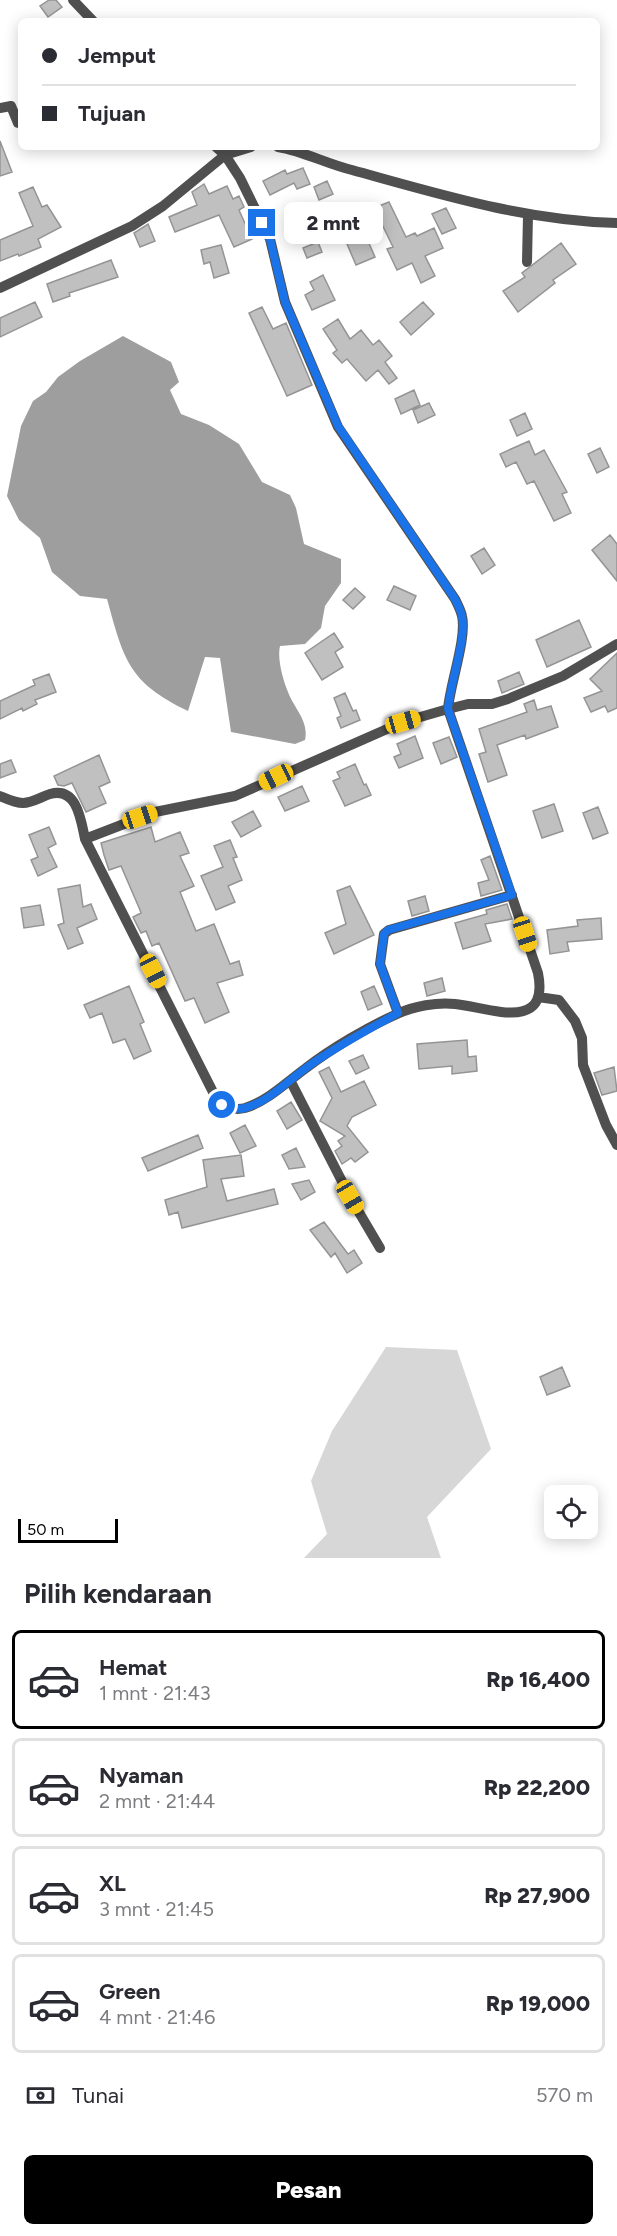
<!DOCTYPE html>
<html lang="id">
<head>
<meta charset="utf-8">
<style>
  body { margin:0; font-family:Figtree,sans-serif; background:#f7f7f7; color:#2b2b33; height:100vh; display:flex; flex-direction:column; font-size:22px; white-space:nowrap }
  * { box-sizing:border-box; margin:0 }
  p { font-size:20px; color:#7c7c81 }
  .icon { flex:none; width:33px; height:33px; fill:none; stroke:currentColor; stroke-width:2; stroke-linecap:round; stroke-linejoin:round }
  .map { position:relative; height:1558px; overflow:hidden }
  .drawer { display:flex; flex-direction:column; background:#fff; flex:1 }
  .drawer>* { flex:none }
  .banner { position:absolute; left:18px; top:18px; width:582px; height:132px; border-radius:9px; box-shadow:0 3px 15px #0003; display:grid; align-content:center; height:132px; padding:0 24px; background:#fff }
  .fabs { position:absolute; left:544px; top:1485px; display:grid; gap:12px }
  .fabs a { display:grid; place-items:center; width:54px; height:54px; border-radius:9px; background:#fff; box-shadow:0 3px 15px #0003; font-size:30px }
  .scale { position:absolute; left:18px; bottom:15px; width:100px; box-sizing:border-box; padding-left:6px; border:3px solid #000; border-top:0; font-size:16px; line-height:21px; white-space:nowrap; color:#000; -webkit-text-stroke:4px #fff; paint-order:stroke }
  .end { position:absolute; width:27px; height:27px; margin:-14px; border:8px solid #1a73e8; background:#fff; box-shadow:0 0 0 3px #fff }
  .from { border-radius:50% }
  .bubble { position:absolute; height:42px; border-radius:9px; background:#fff; box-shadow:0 3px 15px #0003; font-size:20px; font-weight:800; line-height:42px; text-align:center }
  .car { position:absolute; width:18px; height:36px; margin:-18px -9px; border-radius:8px; box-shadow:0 0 4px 2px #0007; background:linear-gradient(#f5c518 24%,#345 0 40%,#f5c518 0 76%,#345 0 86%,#f5c518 0) }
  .banner b { display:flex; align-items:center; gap:21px; height:57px; font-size:22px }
  .banner b+b { border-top:2px solid #e1e1e2 }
  .banner i { width:15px; height:15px; background:#2b2b33 }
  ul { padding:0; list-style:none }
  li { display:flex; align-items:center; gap:18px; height:99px; margin:0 12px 9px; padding:0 12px; border:3px solid #e1e1e2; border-radius:9px }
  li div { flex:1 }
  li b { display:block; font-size:22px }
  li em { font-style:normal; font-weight:800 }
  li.active { border-color:#000 }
  li>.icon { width:54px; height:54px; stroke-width:1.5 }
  h2 { padding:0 24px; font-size:27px; line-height:72px }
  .pay { display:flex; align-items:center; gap:15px; height:66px; padding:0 24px; font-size:22px }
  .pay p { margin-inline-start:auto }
  .primary-button { display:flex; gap:12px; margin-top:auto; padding:12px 24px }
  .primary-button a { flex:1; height:69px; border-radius:9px; background:#000; color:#fff; font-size:24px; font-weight:800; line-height:69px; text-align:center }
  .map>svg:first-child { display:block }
  .green { fill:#d7d7d7 }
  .water { fill:#9e9e9e }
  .building { fill:#c0c0c0; stroke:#949494; stroke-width:1.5 }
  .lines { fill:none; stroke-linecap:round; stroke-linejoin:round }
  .street { stroke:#505050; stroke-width:10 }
  .route { stroke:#1a73e8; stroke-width:8 }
</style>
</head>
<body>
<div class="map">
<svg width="617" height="1558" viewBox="0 0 617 1558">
  <rect width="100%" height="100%" fill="#fff"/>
  <path class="green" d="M386,1347L457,1350L491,1449L427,1517L441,1558H304L327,1534L311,1481L332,1431Z"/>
  <path class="water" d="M123,336L171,362L179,382L170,390L181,414L209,425L239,444L262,482L290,495L296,508L304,544L341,559V583L325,606L321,628L305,644L280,646C277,659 283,680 288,692C295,710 309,721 305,740L295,744L231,732L220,658L205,657L188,711C128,682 124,660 107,599L80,596L52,572L40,538L19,520L7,496L21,426L33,401L46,392L58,377L80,361Z"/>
  <path class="building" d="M49,0H56L62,7L48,17L40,6Z
    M0,141L12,172L0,176Z
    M303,168L310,184L297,189L294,183L270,195L263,181L285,170L287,174Z
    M327,181L333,194L319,200L314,187Z
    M204,184L209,194L227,186L233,199L239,196L244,207L239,210L252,239L234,247L219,215L175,232L169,217L197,205L192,192Z
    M33,187L42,207L47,205L61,227L38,239L41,247L19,256L18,254L0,261V240L33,226L19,193Z
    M389,202L406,237L415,233L417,236L434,228L443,248L425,256L435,276L421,283L412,263L397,270L387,249L393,247L374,208Z
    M446,208L456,228L442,234L432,214Z
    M357,216L375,257L356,265L344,237L337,239L332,225Z
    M148,224L155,241L140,247L134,233Z
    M318,242L322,252L307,258L303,248Z
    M561,243L576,264L553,280L555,283L518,312L503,291L525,277L522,273Z
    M221,245L229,273L214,278L210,262L204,264L201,250Z
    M111,260L118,277L69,293L70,296L53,302L47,284Z
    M323,275L335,300L312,310L305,295L314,290L310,282Z
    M35,302L42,317L0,337V318Z
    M423,302L434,314L411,335L400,322Z
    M262,307L273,329L286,323L312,385L287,396L249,313Z
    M338,319L350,339L361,330L373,345L379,340L392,356L385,362L397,378L389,384L378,370L366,381L347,359L342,363L333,353L337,350L323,329Z
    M414,390L420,405L401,414L395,399Z
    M429,403L435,415L418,423L413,410Z
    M525,413L532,429L517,436L510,420Z
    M529,441L535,455L544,450L567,492L562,494L571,513L554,521L534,481L527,484L516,462L506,467L500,454Z
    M600,448L609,467L597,473L588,454Z
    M610,535L617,544V581L592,550Z
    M484,548L495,565L482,574L471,556Z
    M394,586L416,596L410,610L387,600Z
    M355,588L365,597L353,609L343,600Z
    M579,620L591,647L547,667L536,640Z
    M334,633L343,647L335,652L343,667L322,680L305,653Z
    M617,653V708L608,712L605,706L591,712L584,698L602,691L590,679Z
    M519,672L524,684L502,693L498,681Z
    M49,674L56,692L35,700L37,704L23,711L22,708L0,719V701L35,685L33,680Z
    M345,693L353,711L356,710L360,720L341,728L337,718L341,716L334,698Z
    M534,700L537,710L551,706L558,727L526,739L525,735L497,745L507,775L488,782L479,754L486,752L479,729L527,712L524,704Z
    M415,736L423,758L399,768L394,757L401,754L397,744Z
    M449,737L457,757L441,764L433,743Z
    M99,755L110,782L99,787L106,803L86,812L72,783L64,786L58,785L54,776Z
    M11,760L16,772L0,778V764Z
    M355,764L364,785L366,784L371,795L345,806L333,781L340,778L337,772Z
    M302,786L309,801L285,811L278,797Z
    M554,804L563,831L542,838L533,811Z
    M598,807L608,833L593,839L583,813Z
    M253,811L261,826L241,837L232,822Z
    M49,827L56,844L48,848L57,867L38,876L31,860L38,857L29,835Z
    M151,827L155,842L180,832L189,853L180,856L194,886L180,892L196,931L214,924L230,964L239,961L243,975L217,983L229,1012L205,1023L194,998L185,1001L159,943L152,946L146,931L141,933L133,917L141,913L140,910L121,866L109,870L104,855L101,843Z
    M230,840L237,857L233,858L242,880L228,886L235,902L216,910L201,876L223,867L214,846Z
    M490,856L502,890L481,896L478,883L489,880L481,860Z
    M80,885L83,907L91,904L97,919L77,928L83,943L68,949L58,925L64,923L58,889Z
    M350,886L374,935L334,954L325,933L346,924L337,891Z
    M425,896L429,911L412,916L408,901Z
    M507,904L512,919L485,924L491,941L463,949L455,923L487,914L486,910Z
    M40,905L44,925L24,928L21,908Z
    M601,918L602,939L567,942L569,951L550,954L547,930L578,926L577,920Z
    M442,978L445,991L427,996L424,983Z
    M129,986L144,1022L140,1024L151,1051L134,1059L125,1039L113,1043L102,1013L90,1018L84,1005Z
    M374,986L382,1004L368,1010L361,992Z
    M467,1040L468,1057L476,1056L477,1071L452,1074V1066L419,1069L417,1044Z
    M363,1055L369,1068L356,1074L349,1061Z
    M329,1067L341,1092L364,1081L376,1105L352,1117L347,1126L368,1152L355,1162L351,1158L342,1164L335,1151L342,1146L338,1141L345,1136L320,1121L332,1098L319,1072Z
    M614,1067L617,1091L602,1095L594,1073Z
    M291,1102L302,1120L287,1129L277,1111Z
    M245,1125L256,1146L240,1153L230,1133Z
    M198,1135L203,1148L148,1171L142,1158Z
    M296,1148L305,1167L289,1169L282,1155Z
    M241,1155L244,1176L221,1179L227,1201L274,1189L278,1204L182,1228L178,1212L169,1215L165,1200L207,1187L203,1160Z
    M309,1180L315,1192L301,1200L292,1184Z
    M324,1222L348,1254L354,1250L362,1263L347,1273L335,1253L331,1257L310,1230Z
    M562,1367L570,1386L547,1395L540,1377Z"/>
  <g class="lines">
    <path class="street" d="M73,0L93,21
      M0,108L11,106L18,123
      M278,147C303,151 327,164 352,170C439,194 526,221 617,223
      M527,262L528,215
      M0,288L132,226L163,206L225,155L251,147
      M0,796C7,799 15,803 23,803C32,803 41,797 50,794C77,786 81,820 85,839L216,1098C224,1107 233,1111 245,1108C268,1101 288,1081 306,1068C332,1048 368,1027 397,1014C414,1006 437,1002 455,1004C487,1007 550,1034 538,973L448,709C450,684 467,638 462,616C461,611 458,605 455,599L338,427L285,302L270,239L240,178L225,155L216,147
      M85,839L155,812L235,796L403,722L448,709L468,704H492L508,699L563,676L617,644
      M538,997L559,1000L575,1021L582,1038L583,1065L606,1125L617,1145
      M398,1013L380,964L384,934L389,930L512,895
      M291,1082L350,1197L380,1248"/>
  </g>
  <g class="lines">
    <path class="route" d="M222,1105C229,1108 237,1110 245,1108C268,1102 288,1081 306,1068C335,1047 368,1030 398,1013L380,964L384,934L388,930L512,895L448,709C450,683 467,638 462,616C461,611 458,605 455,599L338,426L285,302L270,239L262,223"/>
  </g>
</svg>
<div class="fabs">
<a><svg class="icon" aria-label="locate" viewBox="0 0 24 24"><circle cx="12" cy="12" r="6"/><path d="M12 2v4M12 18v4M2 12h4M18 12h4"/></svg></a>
</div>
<div class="scale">50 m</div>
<i class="end from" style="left:222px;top:1105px"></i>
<i class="end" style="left:262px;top:223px"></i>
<div class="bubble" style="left:284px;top:202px;width:99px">2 mnt</div>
<i class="car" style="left:403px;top:722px;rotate:74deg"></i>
<i class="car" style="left:276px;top:777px;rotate:245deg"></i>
<i class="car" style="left:140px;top:817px;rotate:72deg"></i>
<i class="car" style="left:525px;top:934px;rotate:162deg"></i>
<i class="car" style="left:153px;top:971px;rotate:153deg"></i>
<i class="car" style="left:350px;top:1197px;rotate:150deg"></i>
<div class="banner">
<b><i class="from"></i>Jemput</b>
<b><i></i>Tujuan</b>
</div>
</div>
<section class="drawer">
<h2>Pilih kendaraan</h2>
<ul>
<li class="active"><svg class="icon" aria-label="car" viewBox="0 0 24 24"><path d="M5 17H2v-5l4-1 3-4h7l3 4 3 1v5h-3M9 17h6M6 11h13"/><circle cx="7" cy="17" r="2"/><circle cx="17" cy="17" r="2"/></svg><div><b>Hemat</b><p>1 mnt · 21:43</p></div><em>Rp 16,400</em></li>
<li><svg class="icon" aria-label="car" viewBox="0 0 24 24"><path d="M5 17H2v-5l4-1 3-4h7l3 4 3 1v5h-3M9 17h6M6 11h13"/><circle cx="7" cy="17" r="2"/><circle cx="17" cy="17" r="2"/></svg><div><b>Nyaman</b><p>2 mnt · 21:44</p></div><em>Rp 22,200</em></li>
<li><svg class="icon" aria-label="car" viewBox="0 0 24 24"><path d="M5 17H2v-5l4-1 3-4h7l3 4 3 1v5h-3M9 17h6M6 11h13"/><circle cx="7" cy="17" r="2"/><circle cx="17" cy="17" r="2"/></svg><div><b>XL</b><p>3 mnt · 21:45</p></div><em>Rp 27,900</em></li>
<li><svg class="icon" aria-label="car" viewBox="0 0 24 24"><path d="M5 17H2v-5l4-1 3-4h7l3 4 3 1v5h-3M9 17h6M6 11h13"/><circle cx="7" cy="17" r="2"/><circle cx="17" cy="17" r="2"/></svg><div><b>Green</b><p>4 mnt · 21:46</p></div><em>Rp 19,000</em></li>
</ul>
<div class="pay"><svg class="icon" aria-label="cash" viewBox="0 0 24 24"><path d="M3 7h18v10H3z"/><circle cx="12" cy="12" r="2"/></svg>Tunai<p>570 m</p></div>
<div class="primary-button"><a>Pesan</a></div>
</section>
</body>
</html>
